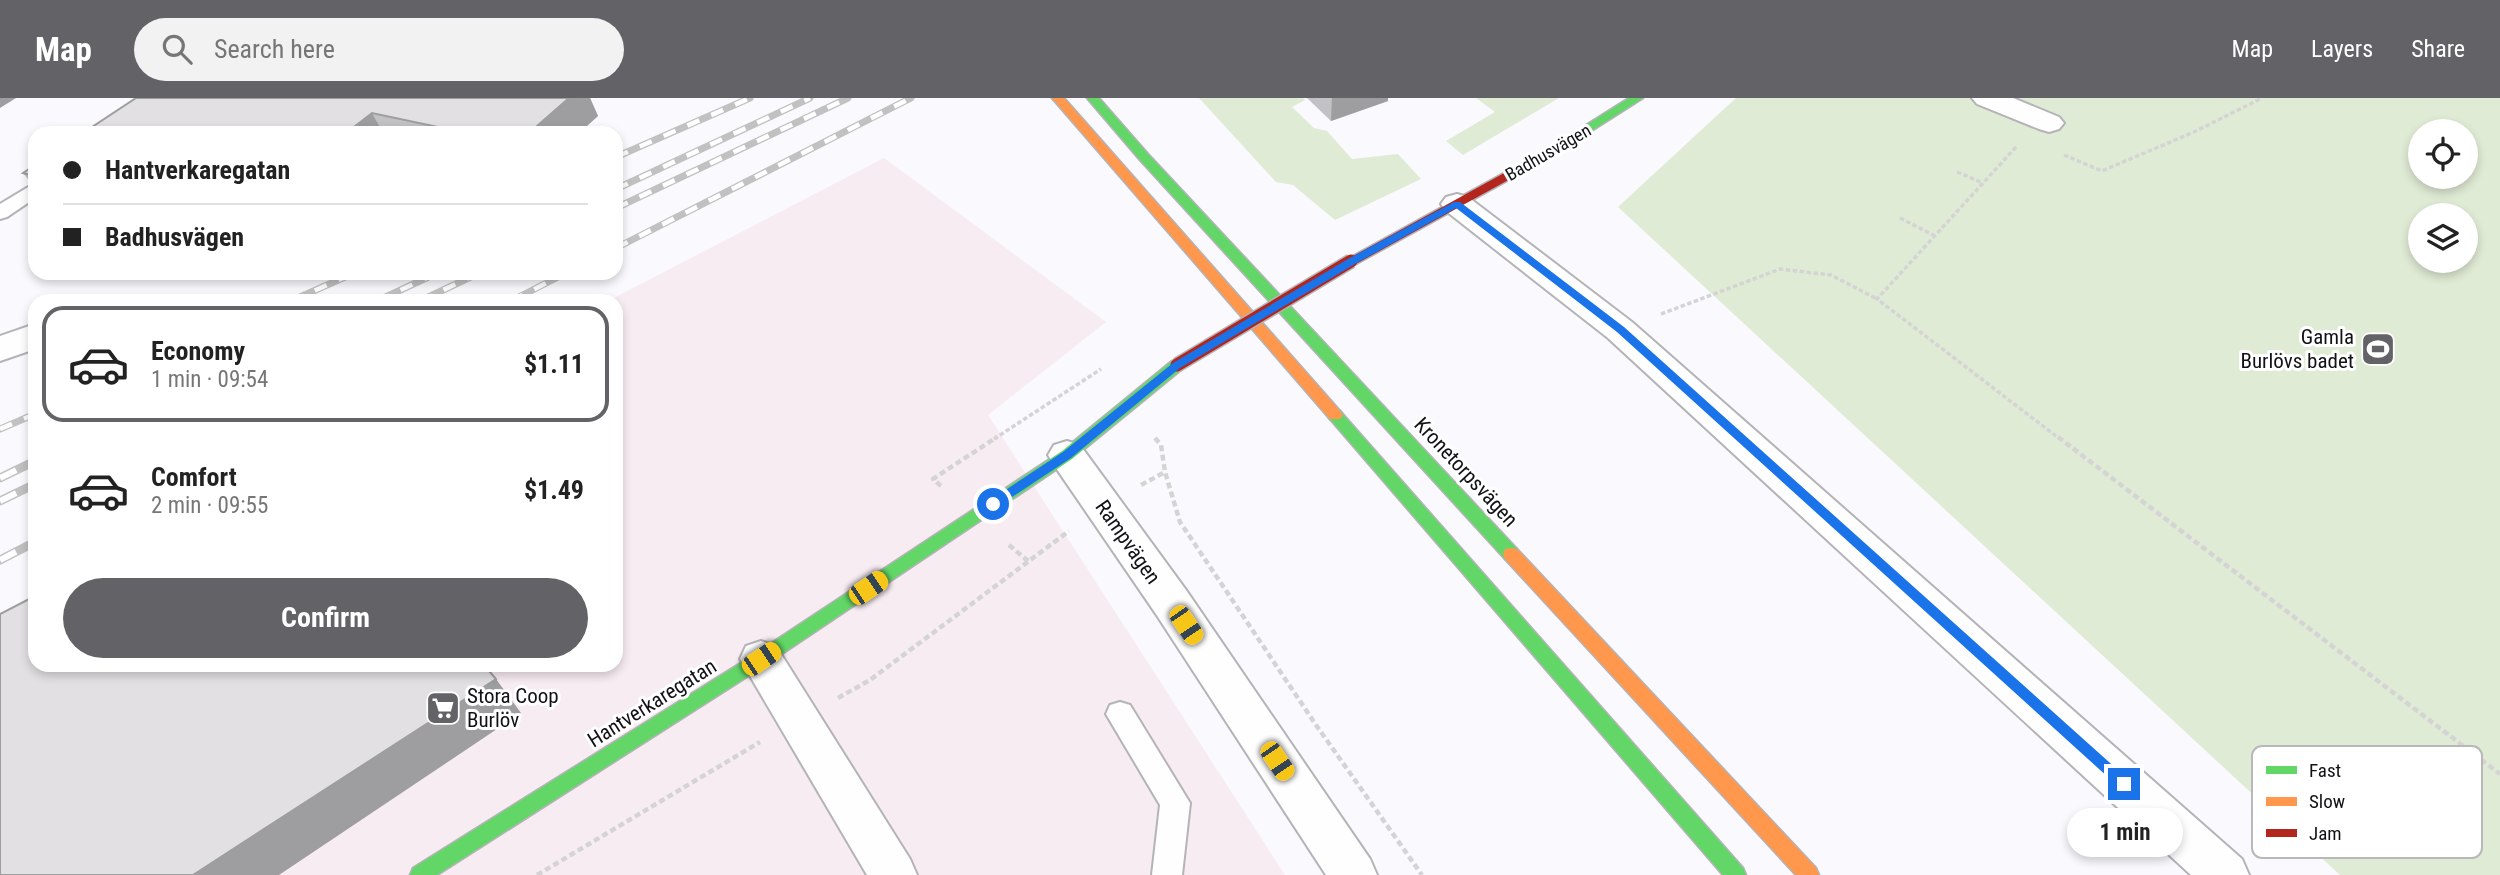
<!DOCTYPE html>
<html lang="en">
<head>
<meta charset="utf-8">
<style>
  body { margin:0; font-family:"Roboto Condensed",sans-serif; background:#f2f2f2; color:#222; height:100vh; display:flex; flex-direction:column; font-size:26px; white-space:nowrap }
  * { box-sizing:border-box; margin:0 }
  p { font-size:23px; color:#767676 }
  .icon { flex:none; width:38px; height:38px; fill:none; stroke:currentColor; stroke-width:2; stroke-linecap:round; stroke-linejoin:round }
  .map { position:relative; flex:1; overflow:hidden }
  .details { position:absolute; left:28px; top:196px; width:595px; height:378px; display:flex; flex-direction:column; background:#fff; border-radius:21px; box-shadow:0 4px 10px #0003 }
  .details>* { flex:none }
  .top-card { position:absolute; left:28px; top:28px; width:595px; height:154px; border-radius:21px; box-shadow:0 4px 10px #0003; display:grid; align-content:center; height:154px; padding:0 35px; background:#fff }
  .buttons { position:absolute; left:2408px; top:21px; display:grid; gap:14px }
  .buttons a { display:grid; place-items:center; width:70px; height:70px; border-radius:50%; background:#fff; box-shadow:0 4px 10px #0003; font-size:35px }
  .end { position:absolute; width:32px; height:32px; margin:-16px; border:9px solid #1a73e8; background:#fff; box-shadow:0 0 0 4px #fff }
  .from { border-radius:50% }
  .bubble { position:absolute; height:49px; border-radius:24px; background:#fff; box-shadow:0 4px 10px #0003; font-size:23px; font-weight:700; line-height:49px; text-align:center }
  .car { position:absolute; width:21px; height:42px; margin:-21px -10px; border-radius:9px; box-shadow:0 0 5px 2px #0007; background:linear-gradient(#f5c518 24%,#345 0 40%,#f5c518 0 76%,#345 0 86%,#f5c518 0) }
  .top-card b { display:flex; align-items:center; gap:24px; height:66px; font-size:26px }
  .top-card b+b { border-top:2px solid #e0e0e0 }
  .top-card i { width:18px; height:18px; background:#222 }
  ul { padding:12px 0 0; list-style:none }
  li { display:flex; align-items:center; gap:21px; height:116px; margin:0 14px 10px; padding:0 21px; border:4px solid transparent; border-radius:21px }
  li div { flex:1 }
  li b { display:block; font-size:26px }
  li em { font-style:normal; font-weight:700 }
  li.current { border-color:#636267 }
  li>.icon { width:63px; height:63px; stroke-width:1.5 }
  .cta { display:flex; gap:14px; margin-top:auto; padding:14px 35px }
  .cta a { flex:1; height:80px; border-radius:42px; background:#636267; color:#fff; font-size:28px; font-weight:700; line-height:80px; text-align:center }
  header { display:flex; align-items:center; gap:42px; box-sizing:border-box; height:98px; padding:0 35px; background:#636267; color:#fff }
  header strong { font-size:33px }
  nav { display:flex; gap:38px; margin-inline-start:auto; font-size:24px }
  .search { width:490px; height:63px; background:#f2f2f2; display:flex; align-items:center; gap:18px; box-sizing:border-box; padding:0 24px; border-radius:38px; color:#767676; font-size:26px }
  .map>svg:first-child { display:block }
  .commercial { fill:#f7ecf2 }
  .green { fill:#e0ebd5; fill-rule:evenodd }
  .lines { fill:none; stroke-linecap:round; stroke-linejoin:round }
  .lane-casing { stroke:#b4b3b7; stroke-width:4 }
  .street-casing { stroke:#b4b3b7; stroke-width:4 }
  .fast-casing { stroke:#b4b3b7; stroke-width:3 }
  .slow-casing { stroke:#b4b3b7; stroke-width:3 }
  .jam-casing { stroke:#b4b3b7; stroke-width:3 }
  .path-far1 { stroke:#d4d4d4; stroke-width:3.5; stroke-dasharray:4.5 2.5; stroke-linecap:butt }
  .path { stroke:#d4d4d4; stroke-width:4.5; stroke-dasharray:6 3.5; stroke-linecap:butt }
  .lane { fill:#fefeff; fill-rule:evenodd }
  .street { fill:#fefeff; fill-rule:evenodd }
  .fast { fill:#63d668; fill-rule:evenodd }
  .slow { fill:#ff974d; fill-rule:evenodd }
  .jam { fill:#b3261e; fill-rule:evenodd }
  .rail-far1-casing { stroke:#c1c1c2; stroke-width:7 }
  .rail-casing { stroke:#c1c1c2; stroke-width:9 }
  .rail-far1 { stroke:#fff; stroke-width:4.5; stroke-dasharray:13; stroke-linecap:butt }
  .rail { stroke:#fff; stroke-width:6; stroke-dasharray:18; stroke-linecap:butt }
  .jam-bridge-casing { stroke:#b4b3b7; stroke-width:16; stroke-linecap:butt }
  .jam-bridge { stroke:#b3261e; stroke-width:13 }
  .wall { fill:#c2c1c3 }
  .shaded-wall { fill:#9e9d9f }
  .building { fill:#e2e0e3; stroke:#9e9d9f; stroke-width:2 }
  .route { fill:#1a73e8 }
  .labels { text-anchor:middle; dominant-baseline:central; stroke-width:6; stroke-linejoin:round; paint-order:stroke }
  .far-street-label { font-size:18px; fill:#121116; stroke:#fff }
  .poi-label { font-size:21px; fill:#121116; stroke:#fff; text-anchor:end }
  .street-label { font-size:21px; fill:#121116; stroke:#fff }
  .key { fill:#fff; stroke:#b8b8b9; stroke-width:2 }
  .key-label { font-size:19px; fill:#121116 }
</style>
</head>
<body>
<header>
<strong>Map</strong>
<div class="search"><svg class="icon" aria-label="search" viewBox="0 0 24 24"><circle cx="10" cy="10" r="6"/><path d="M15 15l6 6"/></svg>Search here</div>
<nav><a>Map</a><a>Layers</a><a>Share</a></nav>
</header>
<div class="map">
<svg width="2500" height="777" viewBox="0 0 2500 777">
  <rect width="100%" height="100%" fill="#faf9fd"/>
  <path class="commercial" d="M884,60L1106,224L988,317L1285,777H0L35,567H616V203H608Z"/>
  <path class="green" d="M1199,0H1303L1305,2L1292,9L1314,30L1327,33L1352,61L1398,56L1421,81L1335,122L1293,87L1276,84Z
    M1476,0H1559L1463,57L1446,43L1495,14Z
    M1736,0H2500V777H2340L1618,109ZM2420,33H2466V79H2420ZM2420,117H2466V163H2420Z"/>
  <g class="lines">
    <g class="lane-casing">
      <path id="lane" d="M35,85V100L7,119L0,121V106Z
        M1120,604L1130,607L1190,705L1182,777H1152L1160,707L1106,616L1110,607Z"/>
    </g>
    <g class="street-casing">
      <path id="street" d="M1972,0H2013L2059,19L2064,25L2059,31L2049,34L2039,31L1977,6Z
        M1457,96L1468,99L1632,224L2242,761L2249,777H2191L1608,240L1446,113L1441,106L1446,99Z
        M35,226V251L0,263V238Z
        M1067,343L1080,347L1186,492L1370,761L1377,777H1326L1156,516L1054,367L1048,357L1054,347Z
        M761,543L776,548L910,761L917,777H867L740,561L746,548Z"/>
    </g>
    <g class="fast-casing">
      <path id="fast" d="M1087,0H1099L1148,56L1517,451L1519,456L1517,461H1505L1140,62Z
        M1629,0H1643L1552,58H1544L1542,55Z
        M1177,262L1182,263L1184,267L1182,271L1072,361L767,566L437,777H410L413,770L755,556L1062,353L1172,263Z
        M1335,312L1340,313L1743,770L1746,777H1723L1330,321L1327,317L1330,313Z"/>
    </g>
    <g class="slow-casing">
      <path id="slow" d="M1052,0H1064L1340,313L1343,317L1340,321H1330Z
        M1511,450L1517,451L1816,770L1819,777H1796L1505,461L1503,456L1505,451Z"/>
    </g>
    <g class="jam-casing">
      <path id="jam" d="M1548,51L1552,52V58L1356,166H1346L1344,163Z"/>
    </g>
    <path class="path-far1" d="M2016,49L1877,201L2060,341
      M2064,57L2102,73L2196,33L2262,0
      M1957,74L1983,85
      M1900,120L1935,138
      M1661,216L1780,171L1831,177L1877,201
      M994,341L1101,271"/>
    <path class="path" d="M2058,339L2500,676
      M1155,340L1161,347L1165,374L1180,424L1316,627L1422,777
      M1141,387L1165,374
      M941,388L933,381L997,339
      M1009,447L1028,463
      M838,600L870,582L1069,433
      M537,777L760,644"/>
    <use href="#lane" class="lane"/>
    <use href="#street" class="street"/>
    <use href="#fast" class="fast"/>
    <use href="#slow" class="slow"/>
    <use href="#jam" class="jam"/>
    <g class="rail-far1-casing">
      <path id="rail-far1" d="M616,59L750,0
        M616,91L810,0
        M616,110L848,0
        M616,150L911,0
        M291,203L354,175
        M377,203L437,175
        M420,203L479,175
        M511,203L566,175
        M0,331L35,316"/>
    </g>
    <g class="rail-casing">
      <path id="rail" d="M0,380L35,363
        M0,403L35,386
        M0,462L35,444"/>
    </g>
    <use href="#rail-far1" class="rail-far1"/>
    <use href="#rail" class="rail"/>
    <g class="jam-bridge-casing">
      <path id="jam-bridge" d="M1177,267L1351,163"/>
    </g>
    <use href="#jam-bridge" class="jam-bridge"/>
  </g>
  <path class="wall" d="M136,0H590L598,18L579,35H83Z
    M1307,0H1388V3L1331,23Z
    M35,67V90L23,75Z"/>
  <path class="shaded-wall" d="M0,0H16L0,10Z
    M569,0H590L598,18L579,35H529Z
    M1332,0H1388V3L1331,23Z
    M372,15L383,35H346Z
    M496,581L521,615L279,777H193Z"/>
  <path class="building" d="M136,0H569L529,35H466L372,15L346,35H83Z
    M35,67V78L23,75Z
    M35,498V567H484L496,581L193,777H0V516Z"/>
  <path class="route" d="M1454,104H1460L1624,229L2129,682V690H2120L1617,234L1456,110L1355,166L1180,270L1071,360L997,409H989V403L1063,354L1173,265L1348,161Z"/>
  <defs>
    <g id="stadium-square" transform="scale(1.75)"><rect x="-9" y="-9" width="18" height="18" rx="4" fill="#636267" stroke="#fff"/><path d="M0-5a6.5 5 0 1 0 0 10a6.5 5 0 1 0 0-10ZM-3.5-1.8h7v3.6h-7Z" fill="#fff"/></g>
    <g id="supermarket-square" transform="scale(1.75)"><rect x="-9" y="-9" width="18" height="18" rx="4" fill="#636267" stroke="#fff"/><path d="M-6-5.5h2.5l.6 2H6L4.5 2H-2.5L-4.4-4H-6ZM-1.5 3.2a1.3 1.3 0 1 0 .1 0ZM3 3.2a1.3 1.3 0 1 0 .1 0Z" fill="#fff"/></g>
  </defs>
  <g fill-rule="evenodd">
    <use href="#stadium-square" x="2378" y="251"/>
    <use href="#supermarket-square" x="443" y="610"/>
  </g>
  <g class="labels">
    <g class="far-street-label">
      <text transform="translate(1548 54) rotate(-30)">Badhusvägen</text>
    </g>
    <g class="poi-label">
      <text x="2354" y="239">Gamla<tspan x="2354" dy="24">Burlövs badet</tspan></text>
      <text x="467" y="598" text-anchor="start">Stora Coop<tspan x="467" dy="24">Burlöv</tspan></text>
    </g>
    <g class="street-label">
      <text transform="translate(1466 374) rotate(47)">Kronetorpsvägen</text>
      <text transform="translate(1128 444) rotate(55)">Rampvägen</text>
      <text transform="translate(652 605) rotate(-32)">Hantverkaregatan</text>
    </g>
  </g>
  <rect x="2252" y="648" width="230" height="112" rx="10" class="key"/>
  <rect x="2266" y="668" width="31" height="8" fill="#63d668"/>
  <rect x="2266" y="699" width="31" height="9" fill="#ff974d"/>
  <rect x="2266" y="731" width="31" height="8" fill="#b3261e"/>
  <g class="key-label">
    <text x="2309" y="679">Fast</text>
    <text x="2309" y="710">Slow</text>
    <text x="2309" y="742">Jam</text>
  </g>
</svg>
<div class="buttons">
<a><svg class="icon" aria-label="locate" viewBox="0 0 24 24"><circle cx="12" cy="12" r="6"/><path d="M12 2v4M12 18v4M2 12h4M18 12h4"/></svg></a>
<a><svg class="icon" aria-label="layers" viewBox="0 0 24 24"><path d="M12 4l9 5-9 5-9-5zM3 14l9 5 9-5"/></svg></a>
</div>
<i class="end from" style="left:993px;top:406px"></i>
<i class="end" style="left:2124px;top:686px"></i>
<div class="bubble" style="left:2067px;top:710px;width:116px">1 min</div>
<i class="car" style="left:868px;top:490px;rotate:56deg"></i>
<i class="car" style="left:1186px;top:527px;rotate:146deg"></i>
<i class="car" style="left:761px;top:561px;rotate:56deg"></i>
<i class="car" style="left:1277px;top:663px;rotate:146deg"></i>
<div class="top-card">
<b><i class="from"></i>Hantverkaregatan</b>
<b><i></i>Badhusvägen</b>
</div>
<section class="details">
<ul>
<li class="current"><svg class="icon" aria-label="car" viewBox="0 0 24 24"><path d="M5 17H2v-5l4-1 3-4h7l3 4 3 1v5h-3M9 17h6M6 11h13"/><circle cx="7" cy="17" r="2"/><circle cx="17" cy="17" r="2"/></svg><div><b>Economy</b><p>1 min · 09:54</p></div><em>$1.11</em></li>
<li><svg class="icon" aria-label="car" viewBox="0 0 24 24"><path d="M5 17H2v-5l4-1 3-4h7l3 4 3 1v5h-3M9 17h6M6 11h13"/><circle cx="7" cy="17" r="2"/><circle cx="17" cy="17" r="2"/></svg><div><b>Comfort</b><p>2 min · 09:55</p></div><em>$1.49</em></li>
</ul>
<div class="cta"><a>Confirm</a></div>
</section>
</div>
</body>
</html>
